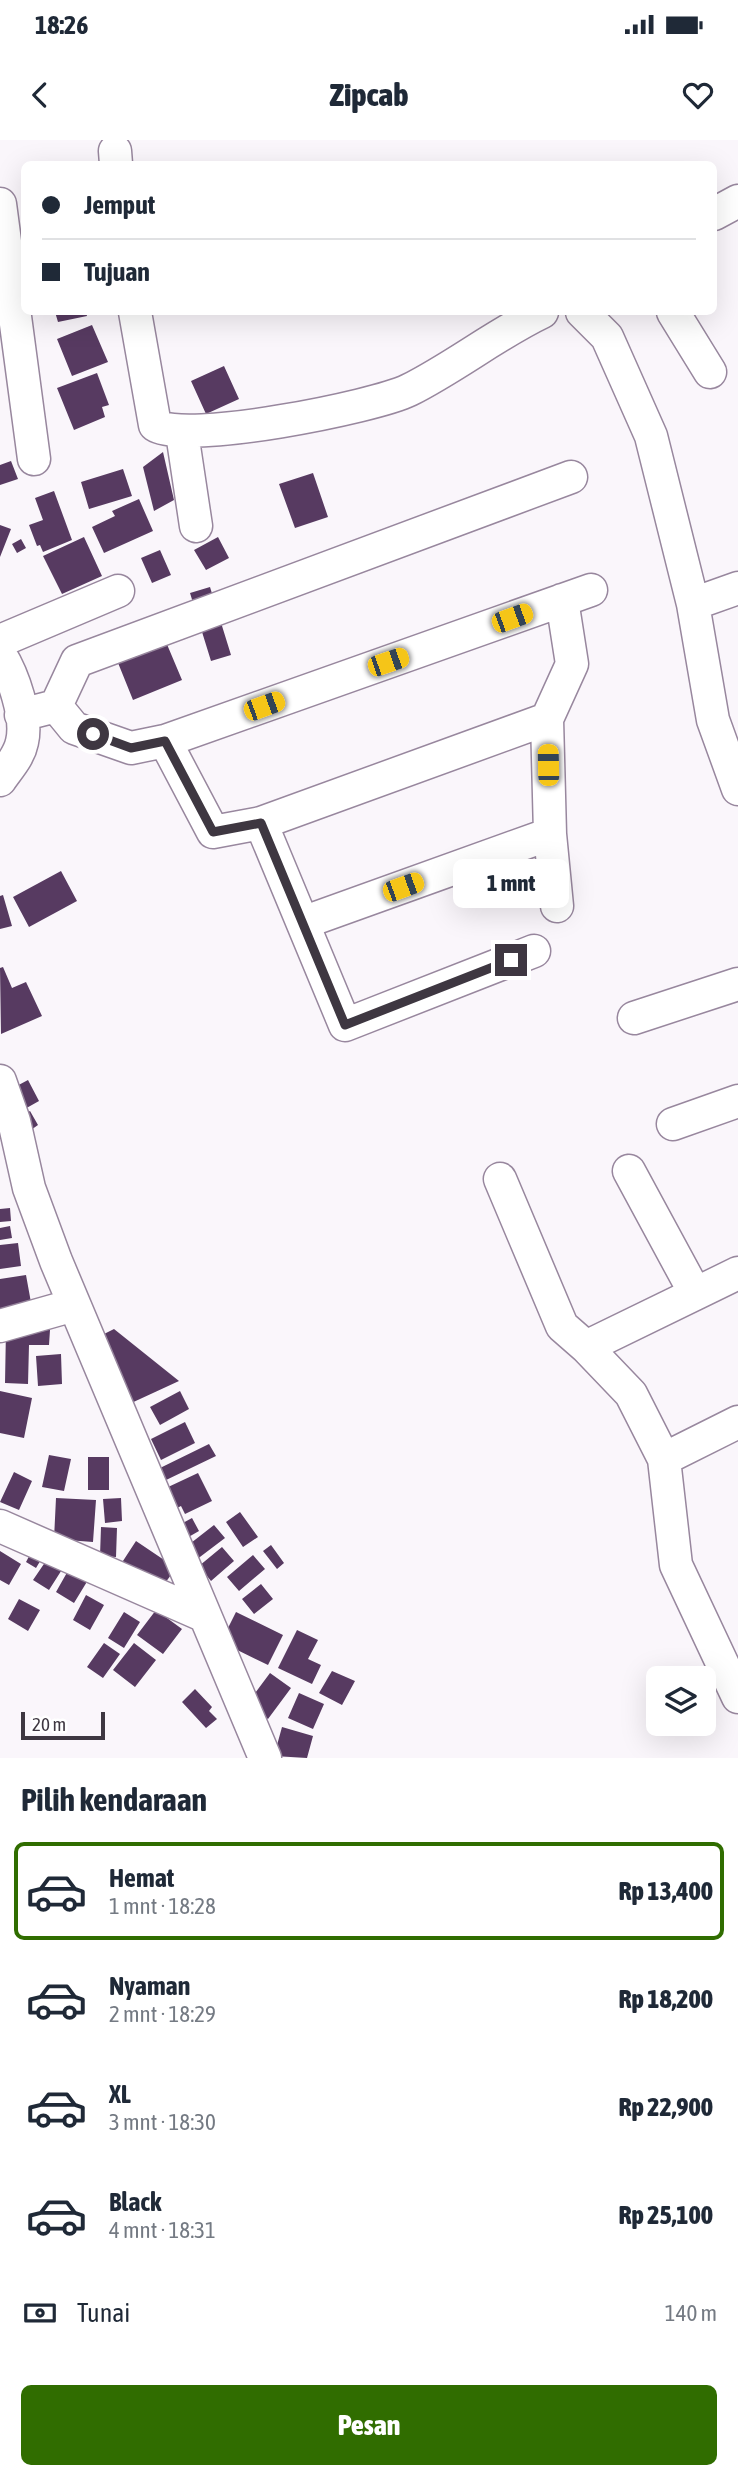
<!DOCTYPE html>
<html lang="id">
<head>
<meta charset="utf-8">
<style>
  body { margin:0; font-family:"Asap Condensed",sans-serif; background:#f2f2f3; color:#1f2937; height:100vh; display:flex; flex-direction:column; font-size:26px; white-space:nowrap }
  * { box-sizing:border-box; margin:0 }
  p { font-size:23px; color:#747a83 }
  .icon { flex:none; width:38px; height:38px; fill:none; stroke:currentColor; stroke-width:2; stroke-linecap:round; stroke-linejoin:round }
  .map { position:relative; height:1618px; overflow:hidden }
  .sheet { display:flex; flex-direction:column; background:#fff; flex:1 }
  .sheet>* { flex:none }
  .hud { position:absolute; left:21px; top:21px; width:696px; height:154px; border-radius:10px; box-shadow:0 7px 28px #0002; display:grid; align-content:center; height:154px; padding:0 21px; background:#fff }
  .controls { position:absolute; left:646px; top:1526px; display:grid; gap:14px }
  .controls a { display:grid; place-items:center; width:70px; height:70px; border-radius:10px; background:#fff; box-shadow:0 7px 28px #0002; font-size:35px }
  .scale { position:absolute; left:21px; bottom:18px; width:84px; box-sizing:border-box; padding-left:7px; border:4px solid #3e3741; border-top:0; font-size:19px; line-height:24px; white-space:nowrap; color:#3e3741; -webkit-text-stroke:5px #fff; paint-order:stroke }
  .end { position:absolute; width:32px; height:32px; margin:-16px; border:9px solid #3e3741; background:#fff; box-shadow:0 0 0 4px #fff }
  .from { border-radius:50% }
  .bubble { position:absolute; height:49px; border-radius:10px; background:#fff; box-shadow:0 7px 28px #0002; font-size:23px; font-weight:800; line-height:49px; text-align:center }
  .car { position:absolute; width:21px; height:42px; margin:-21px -10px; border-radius:9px; box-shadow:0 0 5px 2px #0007; background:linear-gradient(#f5c518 24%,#345 0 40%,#f5c518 0 76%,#345 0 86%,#f5c518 0) }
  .hud b { display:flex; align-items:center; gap:24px; height:66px; font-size:26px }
  .hud b+b { border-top:2px solid #e0e1e3 }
  .hud i { width:18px; height:18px; background:#1f2937 }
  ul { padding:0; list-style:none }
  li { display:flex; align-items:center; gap:21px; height:98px; margin:0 14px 10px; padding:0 7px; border:4px solid transparent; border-radius:10px }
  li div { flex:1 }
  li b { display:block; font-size:26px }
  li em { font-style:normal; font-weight:800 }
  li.on { border-color:#306d00 }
  li>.icon { width:63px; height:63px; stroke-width:1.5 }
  h2 { padding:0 21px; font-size:32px; line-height:84px }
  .pay { display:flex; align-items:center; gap:18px; height:77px; padding:0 21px; font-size:26px }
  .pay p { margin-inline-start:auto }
  .button { display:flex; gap:14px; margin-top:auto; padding:14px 21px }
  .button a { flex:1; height:80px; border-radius:10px; background:#306d00; color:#fff; font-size:28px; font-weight:800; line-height:80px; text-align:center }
  .status { display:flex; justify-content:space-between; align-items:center; height:49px; padding:0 35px; background:#fff; direction:ltr }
  .status svg { height:19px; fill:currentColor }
  header { display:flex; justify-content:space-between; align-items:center; height:91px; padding:0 21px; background:#fff; font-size:32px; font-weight:800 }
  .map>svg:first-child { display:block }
  .building { fill:#573a61 }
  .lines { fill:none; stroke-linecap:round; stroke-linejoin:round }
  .minor-casing { stroke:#98879e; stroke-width:35 }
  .minor { stroke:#fff; stroke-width:32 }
  .route { stroke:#3e3741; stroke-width:9 }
</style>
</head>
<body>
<div class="status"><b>18:26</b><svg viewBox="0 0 49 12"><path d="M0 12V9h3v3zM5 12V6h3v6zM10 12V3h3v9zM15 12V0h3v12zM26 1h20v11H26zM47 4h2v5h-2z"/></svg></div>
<header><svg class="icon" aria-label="back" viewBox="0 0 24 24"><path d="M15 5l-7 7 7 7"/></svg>Zipcab<svg class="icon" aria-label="heart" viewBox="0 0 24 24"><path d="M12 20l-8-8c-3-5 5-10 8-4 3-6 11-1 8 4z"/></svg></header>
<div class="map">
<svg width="738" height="1618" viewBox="0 0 738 1618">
  <rect width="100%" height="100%" fill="#faf6fb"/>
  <path class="building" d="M55,172H86L87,176L58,182Z
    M92,185L108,222L72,236L57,199Z
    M224,226L239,259L206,274L191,241Z
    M97,233L109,265L102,267L105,277L74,290L57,248Z
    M163,312L174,360L154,371L143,327Z
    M11,321L18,339L0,345V325Z
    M123,329L132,356L89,369L81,342Z
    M313,333L328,377L295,388L279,344Z
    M54,351L72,400L43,412L40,405L37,406L29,385L43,380L35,358Z
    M139,359L153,391L104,413L92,387L115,376L112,371Z
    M0,385L11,389L0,417Z
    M84,397L102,436L62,454L43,416Z
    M218,397L229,418L206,430L194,410Z
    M21,399L26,408L17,413L12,404Z
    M160,410L171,435L152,443L141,418Z
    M210,447L231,515L211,521L190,453Z
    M158,483L182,540L133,560L110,503Z
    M61,731L77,761L29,787L13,757Z
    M3,755L12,786L0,789V756Z
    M3,827L12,848L26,842L42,876L1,894L0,828Z
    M28,940L39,961L23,970L13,948Z
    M30,971L38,985L28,992L19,977Z
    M10,1068L11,1081L0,1082V1069Z
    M10,1086L12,1098L0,1100V1088Z
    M18,1103L21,1126L0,1129V1105Z
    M26,1135L32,1168L0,1173V1139Z
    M6,1189L50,1190L49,1205H29L28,1244L5,1243Z
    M114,1189L179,1241L127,1265L96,1198Z
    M61,1214L62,1244L38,1246L36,1216Z
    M0,1251L32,1258L24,1298L0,1293Z
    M180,1251L189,1269L160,1285L150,1267Z
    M185,1282L195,1303L161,1320L151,1299Z
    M209,1304L216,1316L164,1341L158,1329Z
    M49,1315L71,1319L64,1351L42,1347Z
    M88,1317H109V1350H88Z
    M14,1332L32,1341L19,1370L0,1362Z
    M198,1333L212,1361L185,1374L181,1366L167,1373L166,1348Z
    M56,1358L96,1360L93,1402L54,1399Z
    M121,1358L122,1381L105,1383L103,1359Z
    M240,1372L258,1397L243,1407L226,1382Z
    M192,1378L199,1391L178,1403L170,1390Z
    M214,1385L225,1398L192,1423L182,1410Z
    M101,1387L117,1388L116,1417L100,1416Z
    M136,1401L176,1428L160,1450L121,1424Z
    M271,1405L284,1423L277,1429L263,1411Z
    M34,1407L45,1413L36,1428L26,1422Z
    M222,1407L234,1421L211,1441L199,1426Z
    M0,1411L21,1424L9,1445L0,1440Z
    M253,1415L265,1429L239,1451L227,1437Z
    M48,1418L63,1428L49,1450L33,1440Z
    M69,1429L88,1440L74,1463L56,1452Z
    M261,1444L273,1459L254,1474L242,1459Z
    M86,1455L104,1465L90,1490L73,1480Z
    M19,1459L40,1470L28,1491L8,1479Z
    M156,1470L182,1489L163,1514L137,1495Z
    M124,1472L140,1482L124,1508L108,1498Z
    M236,1472L283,1495L268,1525L221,1502Z
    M297,1490L318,1500L308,1519L321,1525L312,1544L278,1528Z
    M104,1503L120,1514L103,1538L87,1527Z
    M134,1503L156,1520L135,1547L113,1530Z
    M332,1531L355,1541L342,1565L319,1553Z
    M270,1533L291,1548L268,1579L247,1564Z
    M195,1549L212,1567L209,1571L217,1579L206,1588L182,1562Z
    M299,1553L324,1564L313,1589L288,1578Z
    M282,1587L313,1596L307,1618L274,1616Z"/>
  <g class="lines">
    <g class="minor-casing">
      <path id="minor" d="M115,11L116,24
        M0,64L34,319
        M714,74L738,61
        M135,172L155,285C184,305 375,267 409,250C455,227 496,194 542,172
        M582,172L607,197L651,296L693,464L713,580L738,649
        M673,172L710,232
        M182,293L196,386
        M693,464L738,448
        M0,501L118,451
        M0,514C13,535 28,577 22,602C19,617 8,628 0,640
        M56,566L74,588L131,608L165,601L591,450
        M21,575L56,566L77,521L571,337
        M547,579L550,694L557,766
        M165,601L213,692L261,683L547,579L572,524L562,460
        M261,683L345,885L534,811
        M305,782L550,694
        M634,878L738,844
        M0,941L14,981L29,1048L56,1121L265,1618
        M673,984L738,961
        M629,1031L695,1153
        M500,1039L562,1186L586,1207L738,1133
        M0,1186L74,1165
        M586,1207L631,1254L664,1319L676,1425L738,1557
        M664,1319L738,1282
        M0,1386L205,1476"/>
    </g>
    <use href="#minor" class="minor"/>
  </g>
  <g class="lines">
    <path class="route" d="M93,594L131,608L165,601L213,692L261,683L345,885L511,820"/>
  </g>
</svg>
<div class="controls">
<a><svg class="icon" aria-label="layers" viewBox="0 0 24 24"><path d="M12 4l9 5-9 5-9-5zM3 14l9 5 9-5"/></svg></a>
</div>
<div class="scale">20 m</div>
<i class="end from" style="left:93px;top:594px"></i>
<i class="end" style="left:511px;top:820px"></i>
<div class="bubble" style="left:453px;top:719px;width:116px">1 mnt</div>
<i class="car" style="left:512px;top:478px;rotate:70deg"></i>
<i class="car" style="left:388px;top:522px;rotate:71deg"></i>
<i class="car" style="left:264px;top:566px;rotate:70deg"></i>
<i class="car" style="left:548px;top:625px;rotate:359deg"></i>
<i class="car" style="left:403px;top:747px;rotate:70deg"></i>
<div class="hud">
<b><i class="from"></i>Jemput</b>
<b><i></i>Tujuan</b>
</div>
</div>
<section class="sheet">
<h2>Pilih kendaraan</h2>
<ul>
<li class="on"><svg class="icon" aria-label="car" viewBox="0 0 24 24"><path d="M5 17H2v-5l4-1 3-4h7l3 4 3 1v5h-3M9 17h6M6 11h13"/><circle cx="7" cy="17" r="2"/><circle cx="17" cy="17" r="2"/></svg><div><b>Hemat</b><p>1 mnt · 18:28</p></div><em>Rp 13,400</em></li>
<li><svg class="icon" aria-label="car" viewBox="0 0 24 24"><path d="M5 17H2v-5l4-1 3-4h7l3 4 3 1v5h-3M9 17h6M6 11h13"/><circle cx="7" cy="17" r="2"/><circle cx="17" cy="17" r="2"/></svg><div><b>Nyaman</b><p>2 mnt · 18:29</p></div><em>Rp 18,200</em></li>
<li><svg class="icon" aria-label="car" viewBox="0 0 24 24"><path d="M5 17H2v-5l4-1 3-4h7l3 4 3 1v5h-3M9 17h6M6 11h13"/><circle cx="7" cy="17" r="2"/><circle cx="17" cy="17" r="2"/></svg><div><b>XL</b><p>3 mnt · 18:30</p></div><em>Rp 22,900</em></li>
<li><svg class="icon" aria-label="car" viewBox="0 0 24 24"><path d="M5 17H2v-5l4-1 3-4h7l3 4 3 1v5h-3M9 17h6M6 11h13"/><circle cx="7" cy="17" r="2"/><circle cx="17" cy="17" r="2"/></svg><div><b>Black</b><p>4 mnt · 18:31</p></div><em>Rp 25,100</em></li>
</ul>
<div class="pay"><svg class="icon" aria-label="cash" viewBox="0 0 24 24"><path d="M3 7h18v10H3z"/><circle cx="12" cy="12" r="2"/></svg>Tunai<p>140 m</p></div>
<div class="button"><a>Pesan</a></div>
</section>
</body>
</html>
